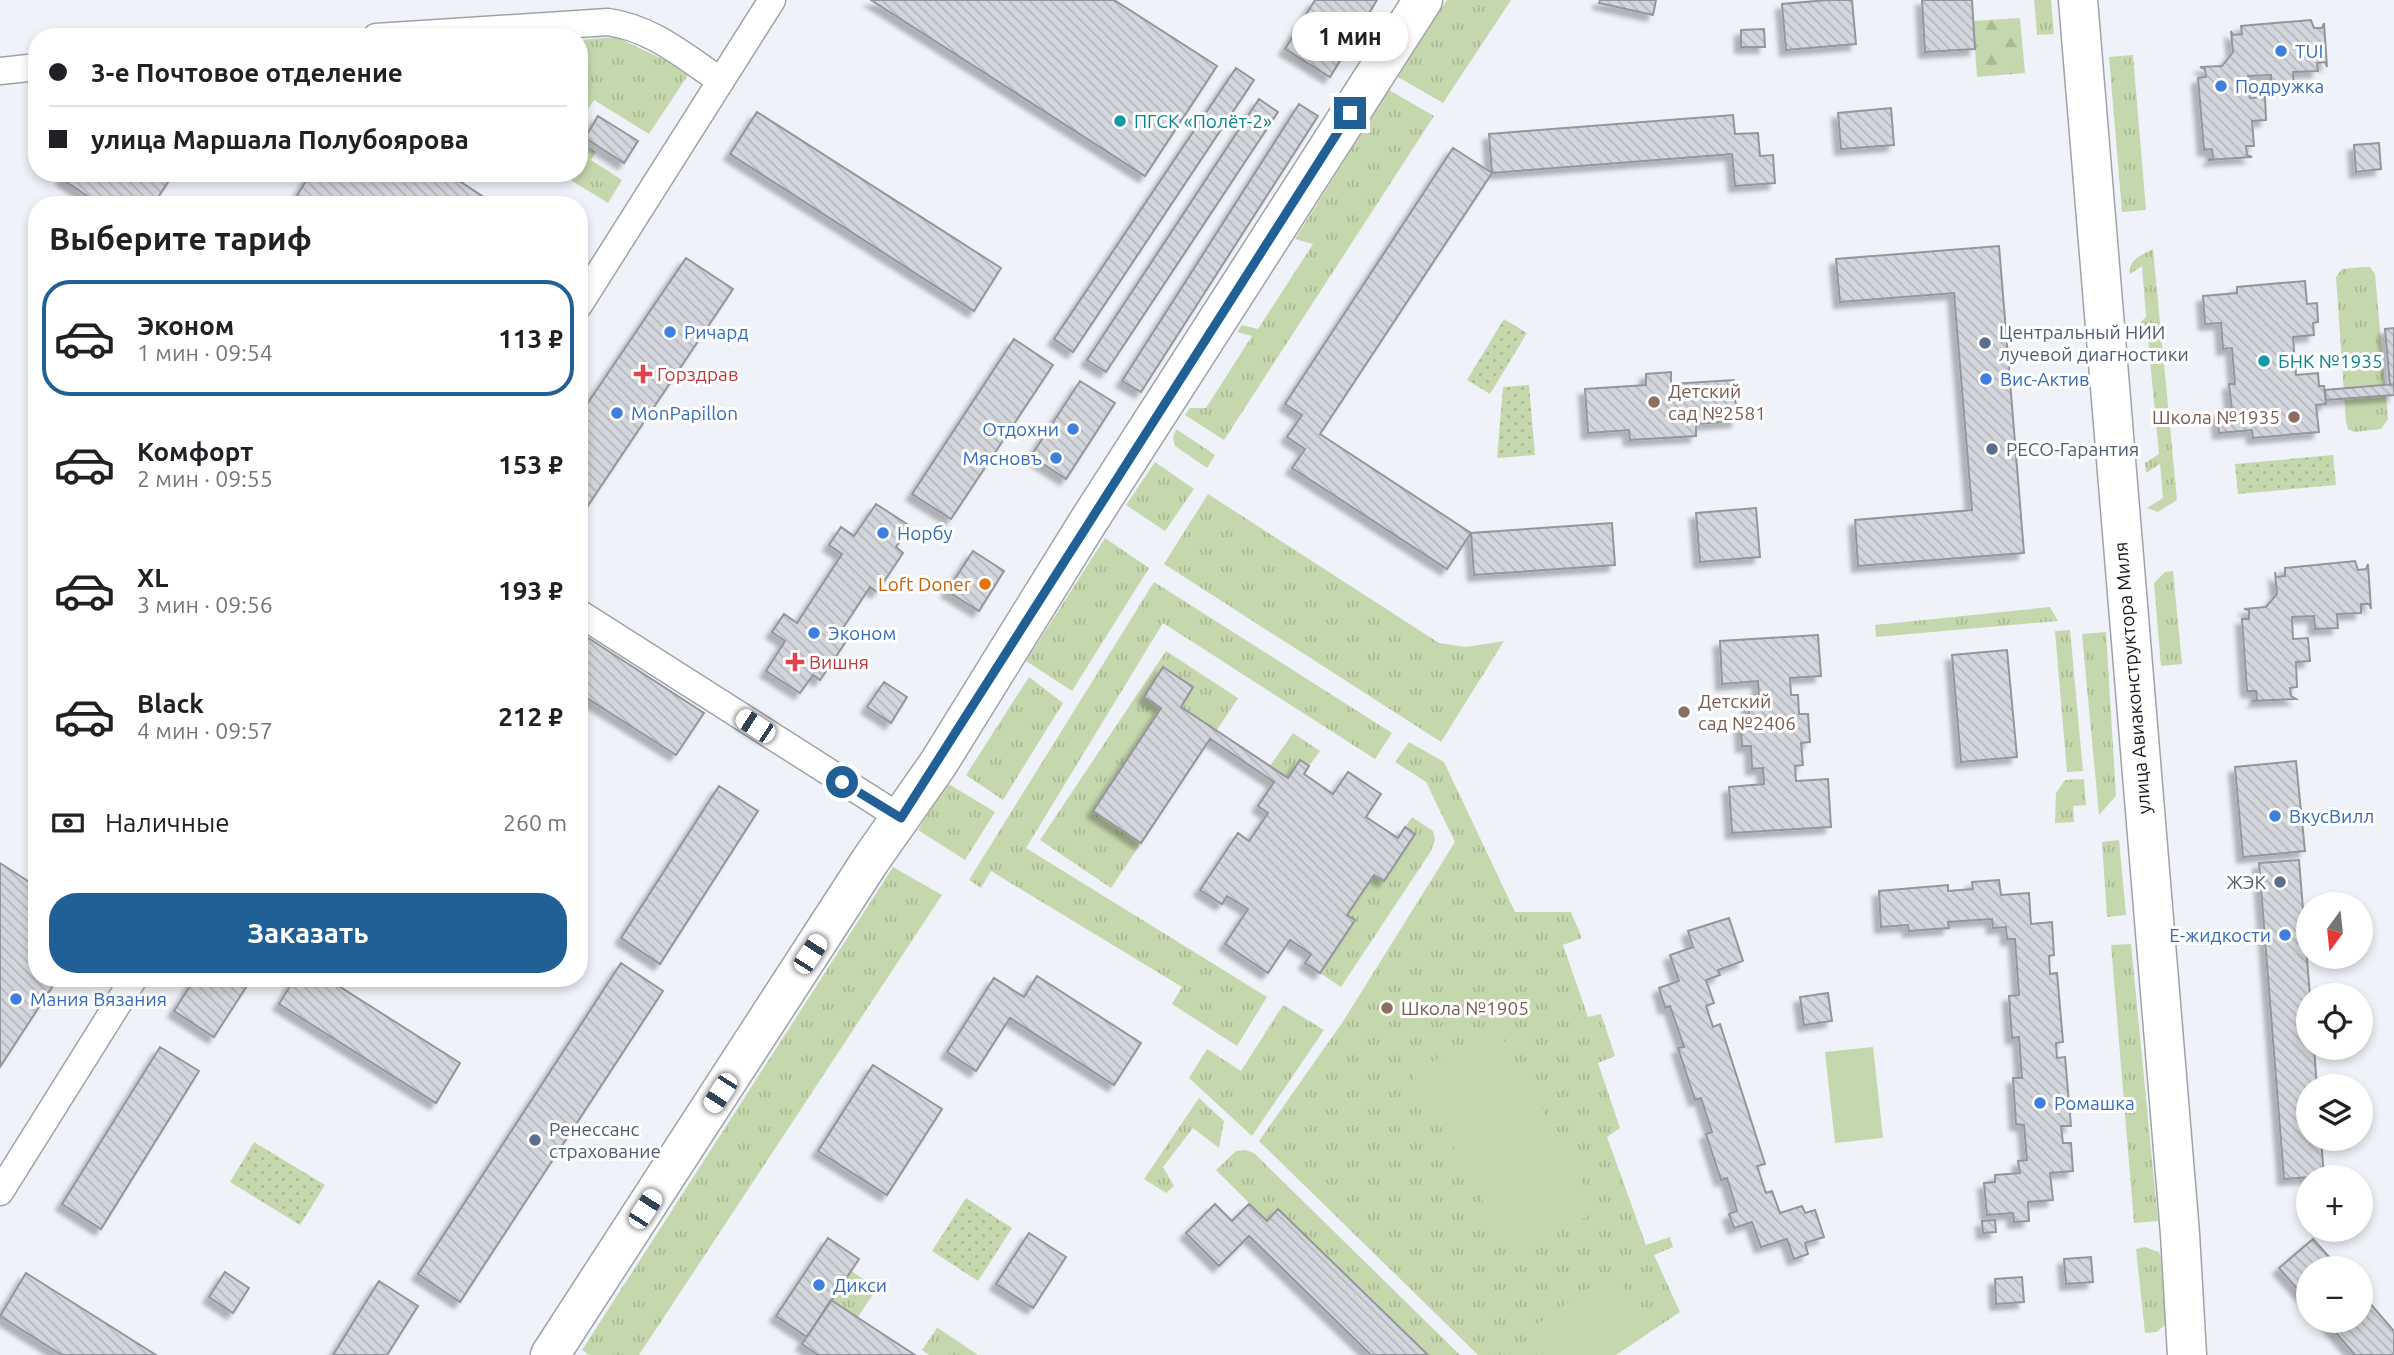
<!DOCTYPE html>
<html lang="ru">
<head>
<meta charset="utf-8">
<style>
  body { margin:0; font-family:Ubuntu,sans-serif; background:#f6f6f6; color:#202124; height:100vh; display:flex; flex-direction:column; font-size:26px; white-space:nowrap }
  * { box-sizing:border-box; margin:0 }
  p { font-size:23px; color:#757577 }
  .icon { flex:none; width:38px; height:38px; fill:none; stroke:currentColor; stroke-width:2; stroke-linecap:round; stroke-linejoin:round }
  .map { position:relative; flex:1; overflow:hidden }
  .side { position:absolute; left:28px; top:196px; width:560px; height:791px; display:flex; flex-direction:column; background:#fff; border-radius:28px; box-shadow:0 4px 10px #0003 }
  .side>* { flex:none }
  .banner { position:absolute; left:28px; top:28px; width:560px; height:154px; border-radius:28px; box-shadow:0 4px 10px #0003; display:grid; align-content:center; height:154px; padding:0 21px; background:#fff }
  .needle { width:46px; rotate:195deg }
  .fabs { position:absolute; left:2296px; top:892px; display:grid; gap:14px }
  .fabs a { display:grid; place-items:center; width:77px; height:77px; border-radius:50%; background:#fff; box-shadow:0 4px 10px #0003; font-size:35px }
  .end { position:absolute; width:32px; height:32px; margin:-16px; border:9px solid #206096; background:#fff; box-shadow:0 0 0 4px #fff }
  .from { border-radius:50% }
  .bubble { position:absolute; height:49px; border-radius:24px; background:#fff; box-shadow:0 4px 10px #0003; font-size:23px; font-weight:600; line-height:49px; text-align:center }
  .car { position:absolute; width:21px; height:42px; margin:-21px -10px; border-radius:9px; box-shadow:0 0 5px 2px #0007; background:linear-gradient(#fff 24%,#345 0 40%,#fff 0 76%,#345 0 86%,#fff 0) }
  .banner b { display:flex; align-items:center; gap:24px; height:66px; font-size:26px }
  .banner b+b { border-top:2px solid #e0e0e0 }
  .banner i { width:18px; height:18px; background:#202124 }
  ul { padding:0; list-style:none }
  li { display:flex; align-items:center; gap:21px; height:116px; margin:0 14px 10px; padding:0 7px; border:4px solid transparent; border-radius:28px }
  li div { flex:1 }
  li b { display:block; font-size:26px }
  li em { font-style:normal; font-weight:600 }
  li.selected { border-color:#206096 }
  li>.icon { width:63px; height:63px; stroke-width:1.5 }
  h2 { padding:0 21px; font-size:32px; line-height:84px }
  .pay { display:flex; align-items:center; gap:18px; height:77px; padding:0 21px; font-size:26px }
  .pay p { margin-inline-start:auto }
  .cta { display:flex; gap:14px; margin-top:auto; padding:14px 21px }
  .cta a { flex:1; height:80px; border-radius:28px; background:#206096; color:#fff; font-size:28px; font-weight:600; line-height:80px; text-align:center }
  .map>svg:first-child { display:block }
  .grass { fill:url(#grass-tufts) }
  .forest { fill:url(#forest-firs) }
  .park { fill:url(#park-dots) }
  .garden { fill:#c5d8ad }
  .building { fill:url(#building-back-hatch); stroke:#93969c; stroke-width:2; filter:url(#shadow) }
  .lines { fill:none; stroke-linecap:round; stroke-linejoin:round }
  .street-casing { stroke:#9fa2a8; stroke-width:29 }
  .secondary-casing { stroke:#9fa2a8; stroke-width:41 }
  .street { stroke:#fff; stroke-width:26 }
  .secondary { stroke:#fff; stroke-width:38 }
  .route { stroke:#206096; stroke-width:9 }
  .shop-dot { fill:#3f7fe0; stroke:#fff; stroke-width:2.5 }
  .culture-dot { fill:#0f9aa8; stroke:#fff; stroke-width:2.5 }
  .service-dot { fill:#5c6f8a; stroke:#fff; stroke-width:2.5 }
  .health-dot { fill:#e0444e; stroke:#fff; stroke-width:2.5 }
  .education-dot { fill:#8d6e63; stroke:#fff; stroke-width:2.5 }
  .food-dot { fill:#e8710a; stroke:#fff; stroke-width:2.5 }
  .labels { text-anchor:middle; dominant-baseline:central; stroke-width:6; stroke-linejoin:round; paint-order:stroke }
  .shop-label { font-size:19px; fill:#366cbe; stroke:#fff; text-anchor:start }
  .culture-label { font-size:19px; fill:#0d838f; stroke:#fff; text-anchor:start }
  .service-label { font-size:19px; fill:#4e5e75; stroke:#fff; text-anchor:start }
  .health-label { font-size:19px; fill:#be3a42; stroke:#fff; text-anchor:start }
  .education-label { font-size:19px; fill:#785e54; stroke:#fff; text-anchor:start }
  .food-label { font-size:19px; fill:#c56008; stroke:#fff; text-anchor:end }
  .street-label { font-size:19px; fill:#191a1c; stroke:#fff }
</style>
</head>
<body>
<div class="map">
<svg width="2394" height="1355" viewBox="0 0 2394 1355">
  <defs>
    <pattern id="grass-tufts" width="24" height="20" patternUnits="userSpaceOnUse" patternTransform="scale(1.75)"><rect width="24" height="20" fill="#c5d8ad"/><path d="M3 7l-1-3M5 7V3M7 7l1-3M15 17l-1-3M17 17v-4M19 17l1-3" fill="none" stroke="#a9b994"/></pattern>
    <pattern id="forest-firs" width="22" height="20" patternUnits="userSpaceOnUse" patternTransform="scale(1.75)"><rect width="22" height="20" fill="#c5d8ad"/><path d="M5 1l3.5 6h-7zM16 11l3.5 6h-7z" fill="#a9b994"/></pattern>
    <pattern id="park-dots" width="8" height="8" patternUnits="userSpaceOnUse" patternTransform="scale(1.75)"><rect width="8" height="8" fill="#c5d8ad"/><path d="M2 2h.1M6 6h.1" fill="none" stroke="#a9b994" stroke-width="1.8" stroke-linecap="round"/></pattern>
    <pattern id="building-back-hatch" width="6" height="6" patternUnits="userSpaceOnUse" patternTransform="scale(1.75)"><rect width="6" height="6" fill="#d3d6dc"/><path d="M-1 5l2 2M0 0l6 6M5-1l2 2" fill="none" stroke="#b5b7bc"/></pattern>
    <filter id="shadow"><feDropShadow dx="-6" dy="6" stdDeviation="2" flood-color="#0004"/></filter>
  </defs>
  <rect width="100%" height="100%" fill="#eff2f8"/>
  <path class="grass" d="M1447,0H1511L1443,103L1398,77Z
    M2034,0H2051L2054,34L2037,35Z
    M616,37L690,72L649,134L594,100L579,123V40Z
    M2133,55L2146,210L2122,212L2109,57Z
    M1389,90L1434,116L1224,440L1185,415L1190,408H1206L1252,336L1237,332L1242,325L1258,329L1313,244L1295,239Z
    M579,142L596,152L591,160L622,180L608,203L559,173H579Z
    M2153,249L2177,500L2158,512L2147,508L2163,498L2160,464L2146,473L2145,463L2159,454L2147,329L2136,338L2134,328L2146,317L2142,266L2130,274C2128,259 2142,255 2153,249Z
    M2364,267H2370L2375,274L2388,419L2381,429L2354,432L2348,429L2346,422L2336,277L2342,269Z
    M1176,429L1215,455L1207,468L1175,446L1173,438Z
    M1155,462L1194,489L1165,531L1126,505Z
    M1208,494L1439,643L1466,647L1504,641L1441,742L1164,564Z
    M1105,538L1149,568L1072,691L1026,661Z
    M2173,571L2182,664L2161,666L2154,583L2165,572Z
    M1154,582L1392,733L1375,759L1163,623L1026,848L1267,997L1237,1046L1172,1004L1182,987L991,871L981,888L969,880Z
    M2050,607L2058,621L1876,637L1875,625Z
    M2070,630L2083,771L2067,772L2055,631Z
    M2106,632L2116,796L2099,815L2082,634Z
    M1166,651L1238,698L1217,730L1181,707L1193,687L1163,668L1144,697L1161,708L1093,811L1141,843L1111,888L1040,840Z
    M1029,677L1063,703L1003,800L966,775Z
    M1293,733L1320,751L1309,766L1300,760L1288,778L1270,766Z
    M1409,742L1444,762L1515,912H1571L1582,938L1563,945L1588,1017L1601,1014L1615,1056L1598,1063L1620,1128L1607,1137L1646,1245L1670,1237L1673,1247L1654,1255L1680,1312L1616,1355H1478L1259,1141L1342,1023L1455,842L1426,782L1395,762Z
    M2084,779L2086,805L2073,806L2074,822L2055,823L2056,793L2065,780Z
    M947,783L995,812L965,860L918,830Z
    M1412,817L1433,831L1435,840L1431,851L1341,987L1320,973L1355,920L1347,915L1374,875L1384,881L1415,834L1405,827Z
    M2119,840L2126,915L2107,917L2102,842Z
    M893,867L942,895L639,1355H589L582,1350Z
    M2131,944L2158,1221L2134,1223L2111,945Z
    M1283,1005L1324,1030L1252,1136L1189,1078L1207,1049L1241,1071Z
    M1199,1098L1224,1121L1219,1148L1193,1128L1163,1167L1174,1186L1166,1193L1144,1179Z
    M1245,1150L1254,1153L1460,1355H1428L1278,1209L1267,1221L1216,1170L1236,1151Z
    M2145,1247L2159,1252C2168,1277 2170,1298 2165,1325L2157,1332L2145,1333L2136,1249Z
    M851,1271L877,1288L858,1317L831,1300Z
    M937,1328H938L978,1355H929L922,1350Z"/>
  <path class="forest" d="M2020,18L2025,73L1977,77L1973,21Z"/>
  <path class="park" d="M1504,319L1527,333L1490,394L1467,380Z
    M1529,385L1535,455L1497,458L1503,387Z
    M2333,455L2336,485L2238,494L2235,464Z
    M254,1142L325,1185L300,1225L230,1182Z
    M966,1198L1012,1228L978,1281L932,1251Z"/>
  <path class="garden" d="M1496,1026L1598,1210L1514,1257L1412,1073Z
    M1873,1047L1883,1138L1835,1143L1825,1052Z
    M1612,1272L1645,1320L1595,1355H1541L1526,1332Z"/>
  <path class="building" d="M871,0H1114L1217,66L1145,176Z
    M1315,0H1377L1330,77L1285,49Z
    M1600,0H1656L1653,15L1599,3Z
    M1828,0H1852L1856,44L1786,50L1782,4Z
    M1922,0H1972L1975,49L1925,52Z
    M2311,20L2314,28H2322L2324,23L2327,67L2325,62L2317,63L2318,71L2293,72L2294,86L2271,88V75L2248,76L2250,98L2265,97L2266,120L2252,121L2254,146H2246L2247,155L2252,157L2208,160L2213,158L2212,149L2204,150L2198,78L2206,77L2205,69L2200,67L2222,66L2233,52L2231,31L2233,35L2242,34L2241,26Z
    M1764,29L1765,47H1741V30Z
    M1236,68L1254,80L1073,352L1054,339Z
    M1259,99L1278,112L1106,372L1087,360Z
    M1299,104L1318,116L1141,392L1122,381Z
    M1891,108L1894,145L1841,149L1838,113Z
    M757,112L1001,268L974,311L730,154Z
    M1733,115L1735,134L1758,133L1760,156L1773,155L1775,183L1735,186L1732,154L1492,173L1489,134Z
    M598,116L638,141L624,163L585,138Z
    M2379,143L2381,169L2356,172L2354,145Z
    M1453,148L1492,173L1320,434L1471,533L1447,569L1292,468L1305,449L1287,437L1302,415L1285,404Z
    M66,173H174L153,205H101L62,179Z
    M311,173H447L496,205H291Z
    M1999,246L2024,553L1858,566L1855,520L1972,510L1954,293L1840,302L1836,259Z
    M686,258L733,289L579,519V416Z
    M2305,281L2307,304L2317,303L2318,322L2313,323L2314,335L2293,337L2296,375L2318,373L2319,386H2324L2326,404L2316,405L2319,432L2253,438L2252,430L2219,433L2217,412L2232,411L2229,384H2235L2232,348L2223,349L2221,323L2205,324L2203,296L2237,293V287Z
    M2394,328V384L2390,385L2385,329Z
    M1014,339L1053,365L951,519L912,494Z
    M1671,372V384L1734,380L1737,421L1696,424V436L1630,440L1629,430L1588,433L1585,389L1646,385V374Z
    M1080,381L1115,403L1066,479L1031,456Z
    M2394,384V395L2326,400L2325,390Z
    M876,504L910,526L896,547L903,553L877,592L870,587L839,634L847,640L820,680L813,675L800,693L766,671L785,641L772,632L784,614L797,623L842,554L829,545L841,527L854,536Z
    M1756,508L1760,557L1700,562L1696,513Z
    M1612,523L1615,565L1474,575L1471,533Z
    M973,551L1004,571L979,611L947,591Z
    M2355,561L2358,570L2366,569L2368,564L2371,609L2369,604H2361V613L2337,614L2338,628L2315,629L2314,616L2292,617L2293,639L2308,638L2310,661L2296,662L2297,687L2290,688L2291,696L2296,699L2252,701L2257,700L2256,691H2247L2242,619H2249V610L2244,609L2266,607L2277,594L2275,572L2276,577L2285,576V568Z
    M579,632L704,713L676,755L579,693Z
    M1818,635L1821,676L1790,678L1791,695H1798L1799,714H1808L1810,742L1801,743L1803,765L1795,766L1796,781L1828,779L1831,827L1732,833L1729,787L1764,784L1763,768L1752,769L1751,746H1742L1740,717L1749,716L1748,698L1759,697L1758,681L1722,684L1720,641Z
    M2007,650L2017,757L1961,762L1952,655Z
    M1163,667L1193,687L1181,707L1288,778L1300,760L1309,766L1304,774L1333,794L1348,772L1381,794L1366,817L1398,838L1405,827L1415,834L1384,881L1374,875L1347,915L1355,920L1320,973L1305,963L1311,954L1290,940L1268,973L1225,944L1248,909L1227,896L1222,904L1200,890L1238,833L1249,841L1268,813L1258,806L1274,782L1210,739L1141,843L1093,811L1161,708L1144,697Z
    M884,682L907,697L891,723L867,707Z
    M2296,761L2305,851L2243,857L2235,767Z
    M719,786L758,811L660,964L621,938Z
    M2299,860L2310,996L2308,1048H2314L2317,1087H2308V1139H2321L2324,1176L2284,1179L2259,863Z
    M0,863L37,887V978H58L0,1067Z
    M1999,880L2001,895L2029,893L2031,924L2052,922L2054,955L2049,956L2050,974L2057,973L2063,1042L2056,1043L2057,1058L2065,1057L2071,1126H2061L2063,1143H2071L2073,1171L2050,1173L2053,1200L2028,1202L2029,1221L2014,1222L2013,1213L1987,1215L1984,1183L1995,1182V1175L2020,1173L2018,1161L2027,1160L2024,1125L2016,1124L2013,1078H2022L2019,1037L2012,1038L2009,996L2019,995L2015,939H2007L2006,927L1993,928L1992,919L1948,922L1949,928L1909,931L1908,925L1881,927L1879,891L1948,885V891L1973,889L1972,882Z
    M1729,918L1743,961L1718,970L1720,975L1706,980L1714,1003L1706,1006L1713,1027L1720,1024L1765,1164L1757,1166L1766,1193L1772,1191L1780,1213L1802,1206L1805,1213L1815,1210L1824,1237L1805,1243L1808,1254L1794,1259L1787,1239L1761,1247L1752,1222L1734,1228L1729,1214L1737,1211L1727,1178L1721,1180L1706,1134L1712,1132L1701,1098L1695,1100L1678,1048L1684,1047L1670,1006L1665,1008L1659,988L1679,981L1670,955L1693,947L1688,931Z
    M621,963L663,991L460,1302L418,1274Z
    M1037,976L1141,1043L1114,1085L1010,1018L976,1071L947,1052L994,978L1024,997Z
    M195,978H252L214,1037L174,1011Z
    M295,978H326L460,1063L436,1103L279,1004Z
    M1828,993L1832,1021L1804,1025L1800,997Z
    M160,1047L199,1071L101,1229L62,1204Z
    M873,1065L942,1109L887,1195L818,1151Z
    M1215,1204L1232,1221L1249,1204L1267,1221L1278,1209L1428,1355H1371L1249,1236L1219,1266L1186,1233Z
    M1995,1220L1996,1232L1983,1233L1982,1221Z
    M1029,1233L1066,1257L1033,1308L996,1284Z
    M828,1238L859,1259L807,1337L776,1316Z
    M2313,1239L2340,1269H2308V1301L2279,1268Z
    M2091,1257L2093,1282L2066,1284L2064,1259Z
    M225,1272L249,1288L233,1313L209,1297Z
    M26,1273L156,1355H62L0,1316Z
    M2022,1277L2024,1302L1996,1304L1995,1279Z
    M379,1281L418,1306L387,1355H333Z
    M2361,1293L2394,1331V1355H2355L2326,1321H2361Z
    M831,1300L866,1323L915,1355H818L802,1344Z"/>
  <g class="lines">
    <g class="street-casing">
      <path id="street" d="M376,37L608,22C652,28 685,57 721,81
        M0,71L37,67
        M579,305L772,0
        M579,613L901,818
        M0,1192L134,978"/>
    </g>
    <g class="secondary-casing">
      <path id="secondary" d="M2078,0L2180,1234L2187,1355
        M550,1355L870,861L938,764L1088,522L1423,0"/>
    </g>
    <use href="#street" class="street"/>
    <use href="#secondary" class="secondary"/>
  </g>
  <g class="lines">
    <path class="route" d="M842,782L901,818L1350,113"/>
  </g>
  <g class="shop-dot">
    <circle cx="2281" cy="51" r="7"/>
    <circle cx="2221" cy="86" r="7"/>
    <circle cx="670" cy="332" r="7"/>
    <circle cx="1986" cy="379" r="7"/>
    <circle cx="617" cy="413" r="7"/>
    <circle cx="1073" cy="429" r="7"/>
    <circle cx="1056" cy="458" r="7"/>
    <circle cx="883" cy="533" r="7"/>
    <circle cx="814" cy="633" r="7"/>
    <circle cx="2275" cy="816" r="7"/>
    <circle cx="2285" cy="935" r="7"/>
    <circle cx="16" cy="999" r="7"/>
    <circle cx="2040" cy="1103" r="7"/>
    <circle cx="819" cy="1285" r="7"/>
  </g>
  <g class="culture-dot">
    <circle cx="1120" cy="121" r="7"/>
    <circle cx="2264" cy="361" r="7"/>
  </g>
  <g class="service-dot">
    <circle cx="1985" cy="343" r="7"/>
    <circle cx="1992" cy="449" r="7"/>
    <circle cx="2280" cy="882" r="7"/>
    <circle cx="535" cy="1140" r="7"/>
  </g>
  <g class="health-dot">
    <path d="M639.5 363.5h7v7h7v7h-7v7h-7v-7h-7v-7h7z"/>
    <path d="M791.5 651.5h7v7h7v7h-7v7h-7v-7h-7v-7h7z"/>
  </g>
  <g class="education-dot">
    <circle cx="1654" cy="402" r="7"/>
    <circle cx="2294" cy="417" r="7"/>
    <circle cx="1684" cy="712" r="7"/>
    <circle cx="1387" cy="1008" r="7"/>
  </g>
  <circle class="food-dot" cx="985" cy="584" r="7"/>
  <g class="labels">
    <g class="shop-label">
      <text x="2295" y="51">TUI</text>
      <text x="2235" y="86">Подружка</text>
      <text x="684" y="332">Ричард</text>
      <text x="2000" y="379">Вис-Актив</text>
      <text x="631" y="413">MonPapillon</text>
      <text x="1059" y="429" text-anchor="end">Отдохни</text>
      <text x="1042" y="458" text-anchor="end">Мясновъ</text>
      <text x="897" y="533">Норбу</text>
      <text x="828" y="633">Эконом</text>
      <text x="2289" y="816">ВкусВилл</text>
      <text x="2271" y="935" text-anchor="end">Е-жидкости</text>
      <text x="30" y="999">Мания Вязания</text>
      <text x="2054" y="1103">Ромашка</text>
      <text x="833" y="1285">Дикси</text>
    </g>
    <g class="culture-label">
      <text x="1134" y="121">ПГСК «Полёт-2»</text>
      <text x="2278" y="361">БНК №1935</text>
    </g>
    <g class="service-label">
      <text x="1999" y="332">Центральный НИИ<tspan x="1999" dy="22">лучевой диагностики</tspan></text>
      <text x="2006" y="449">РЕСО-Гарантия</text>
      <text x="2266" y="882" text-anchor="end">ЖЭК</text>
      <text x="549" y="1129">Ренессанс<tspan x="549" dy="22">страхование</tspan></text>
    </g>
    <g class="health-label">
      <text x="657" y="374">Горздрав</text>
      <text x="809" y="662">Вишня</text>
    </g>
    <g class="education-label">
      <text x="1668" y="391">Детский<tspan x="1668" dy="22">сад №2581</tspan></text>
      <text x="2280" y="417" text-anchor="end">Школа №1935</text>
      <text x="1698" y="701">Детский<tspan x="1698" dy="22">сад №2406</tspan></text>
      <text x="1401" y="1008">Школа №1905</text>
    </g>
    <g class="food-label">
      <text x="971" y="584">Loft Doner</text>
    </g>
    <g class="street-label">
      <text transform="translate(2132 678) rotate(-95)">улица Авиаконструктора Миля</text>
    </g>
  </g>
</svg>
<div class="fabs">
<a><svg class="needle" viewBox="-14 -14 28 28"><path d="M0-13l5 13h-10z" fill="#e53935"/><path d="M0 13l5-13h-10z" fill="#757577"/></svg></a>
<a><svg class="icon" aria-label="locate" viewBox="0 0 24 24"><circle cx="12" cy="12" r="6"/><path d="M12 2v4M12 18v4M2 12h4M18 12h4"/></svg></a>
<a><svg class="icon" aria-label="layers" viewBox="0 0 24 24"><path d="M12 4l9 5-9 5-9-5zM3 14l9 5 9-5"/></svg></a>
<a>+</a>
<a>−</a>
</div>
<i class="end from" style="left:842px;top:782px"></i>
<i class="end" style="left:1350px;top:113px"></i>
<div class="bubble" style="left:1292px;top:12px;width:116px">1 мин</div>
<i class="car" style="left:755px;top:726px;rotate:303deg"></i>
<i class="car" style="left:810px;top:954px;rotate:33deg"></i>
<i class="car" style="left:720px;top:1093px;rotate:213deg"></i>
<i class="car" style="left:645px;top:1209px;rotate:33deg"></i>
<div class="banner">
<b><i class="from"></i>3-е Почтовое отделение</b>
<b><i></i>улица Маршала Полубоярова</b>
</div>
<section class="side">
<h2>Выберите тариф</h2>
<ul>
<li class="selected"><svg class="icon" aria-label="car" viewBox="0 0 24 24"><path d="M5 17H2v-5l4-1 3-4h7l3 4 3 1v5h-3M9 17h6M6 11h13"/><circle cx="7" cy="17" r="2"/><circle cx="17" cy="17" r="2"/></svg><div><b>Эконом</b><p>1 мин · 09:54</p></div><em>113 ₽</em></li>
<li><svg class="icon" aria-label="car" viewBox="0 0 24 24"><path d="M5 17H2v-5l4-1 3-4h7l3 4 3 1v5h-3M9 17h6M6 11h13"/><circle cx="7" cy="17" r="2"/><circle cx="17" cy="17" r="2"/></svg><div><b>Комфорт</b><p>2 мин · 09:55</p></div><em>153 ₽</em></li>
<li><svg class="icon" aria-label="car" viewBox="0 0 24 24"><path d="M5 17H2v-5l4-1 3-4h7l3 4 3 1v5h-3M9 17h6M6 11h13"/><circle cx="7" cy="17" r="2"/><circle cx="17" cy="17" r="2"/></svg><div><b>XL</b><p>3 мин · 09:56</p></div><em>193 ₽</em></li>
<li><svg class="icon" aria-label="car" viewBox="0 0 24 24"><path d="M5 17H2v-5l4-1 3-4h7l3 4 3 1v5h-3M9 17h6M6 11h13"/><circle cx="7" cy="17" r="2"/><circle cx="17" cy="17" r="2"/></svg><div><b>Black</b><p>4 мин · 09:57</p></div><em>212 ₽</em></li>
</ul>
<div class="pay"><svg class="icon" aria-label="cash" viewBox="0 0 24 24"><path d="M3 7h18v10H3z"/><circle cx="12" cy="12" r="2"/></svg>Наличные<p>260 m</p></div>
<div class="cta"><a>Заказать</a></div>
</section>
</div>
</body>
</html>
